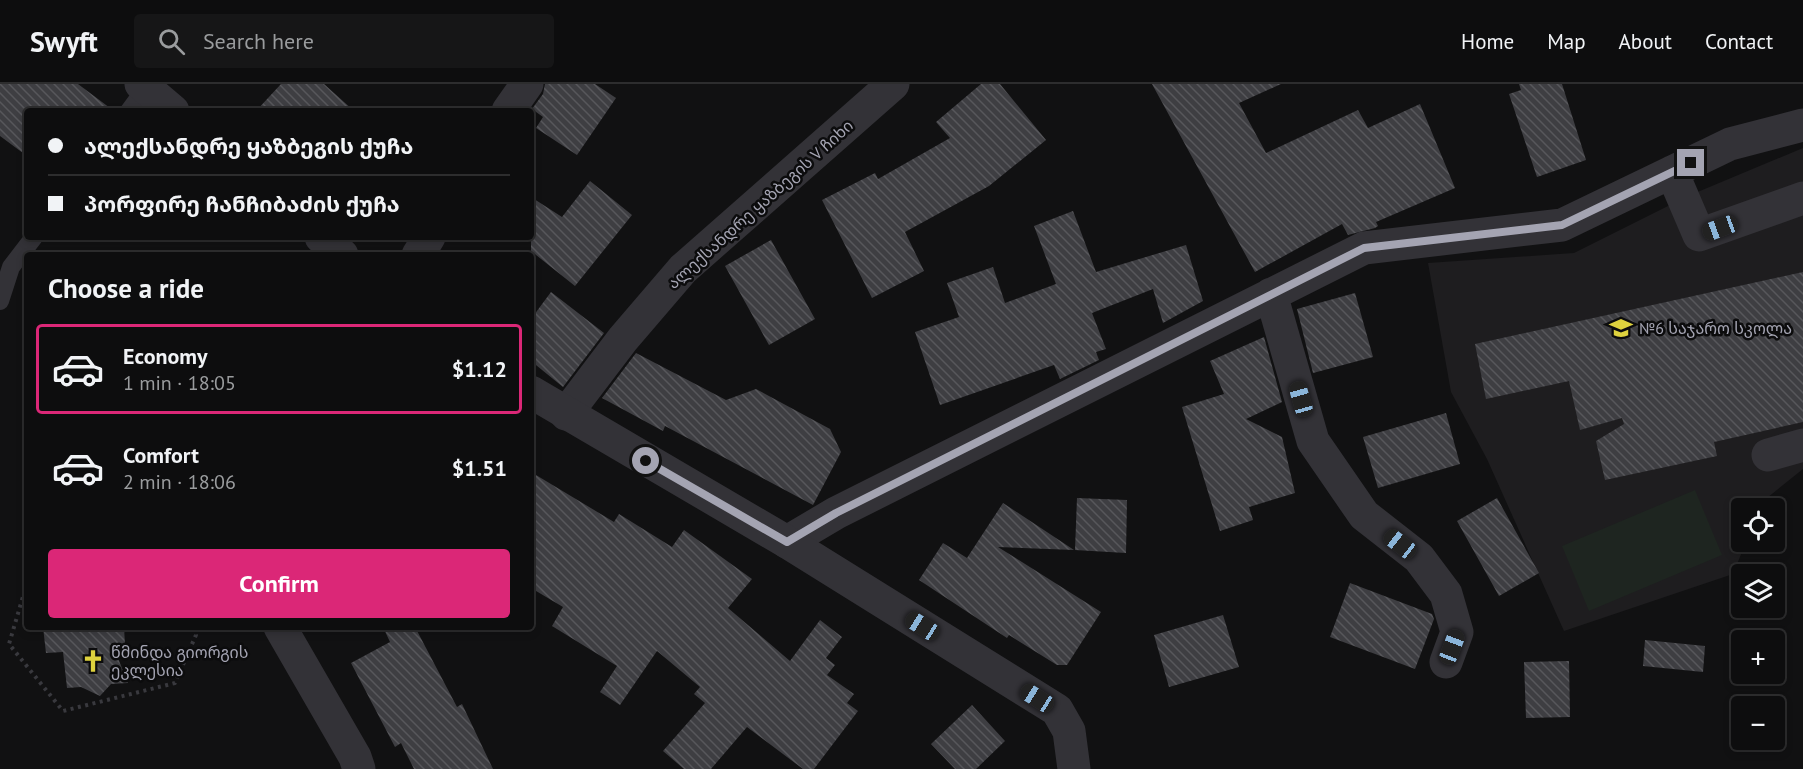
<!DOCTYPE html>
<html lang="en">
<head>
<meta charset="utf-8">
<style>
  body { margin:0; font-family:"PT Sans","Noto Sans Georgian",sans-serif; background:#161617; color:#f1f3f6; height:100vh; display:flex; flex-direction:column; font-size:22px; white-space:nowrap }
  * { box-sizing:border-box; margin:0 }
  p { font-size:20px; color:#9a9c9e }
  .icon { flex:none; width:33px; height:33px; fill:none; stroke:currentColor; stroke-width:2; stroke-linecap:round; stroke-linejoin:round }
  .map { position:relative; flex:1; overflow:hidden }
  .drawer { position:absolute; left:24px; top:168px; width:510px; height:378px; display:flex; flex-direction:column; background:#0d0d0e; border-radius:6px; box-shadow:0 3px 9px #0003,0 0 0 2px #2d2d2e }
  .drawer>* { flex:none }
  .banner { position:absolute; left:24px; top:24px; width:510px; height:132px; border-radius:6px; box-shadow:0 3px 9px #0003,0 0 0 2px #2d2d2e; display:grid; align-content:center; height:132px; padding:0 24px; background:#0d0d0e }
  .fabs { position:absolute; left:1731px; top:414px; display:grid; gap:12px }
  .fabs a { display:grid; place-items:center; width:54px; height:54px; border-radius:6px; background:#0d0d0e; box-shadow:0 3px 9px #0003,0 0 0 2px #2d2d2e; font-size:30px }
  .end { position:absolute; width:27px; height:27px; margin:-14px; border:8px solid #a4a4b2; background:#111; box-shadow:0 0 0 3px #111 }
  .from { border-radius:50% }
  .car { position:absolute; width:18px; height:36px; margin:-18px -9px; border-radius:8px; box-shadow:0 0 4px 2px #0007; background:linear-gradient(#222 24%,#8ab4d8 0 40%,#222 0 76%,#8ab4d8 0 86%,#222 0) }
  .banner b { display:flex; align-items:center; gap:21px; height:57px; font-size:22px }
  .banner b+b { border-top:2px solid #2d2d2e }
  .banner i { width:15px; height:15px; background:#f1f3f6 }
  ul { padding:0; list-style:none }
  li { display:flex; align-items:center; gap:18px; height:90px; margin:0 12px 9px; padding:0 12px; border:3px solid transparent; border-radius:6px }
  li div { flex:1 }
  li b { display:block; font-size:22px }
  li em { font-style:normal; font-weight:600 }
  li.on { border-color:#db2777 }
  li>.icon { width:54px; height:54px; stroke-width:1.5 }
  h2 { padding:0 24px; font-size:27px; line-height:72px }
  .button { display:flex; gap:12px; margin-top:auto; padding:12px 24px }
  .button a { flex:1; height:69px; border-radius:6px; background:#db2777; color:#fff; font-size:24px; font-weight:600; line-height:69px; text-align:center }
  header { display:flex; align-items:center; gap:36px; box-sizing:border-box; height:84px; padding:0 30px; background:#0d0d0e; border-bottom:2px solid #2d2d2e }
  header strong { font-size:28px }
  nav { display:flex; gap:33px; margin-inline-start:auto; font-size:21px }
  .search { width:420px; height:54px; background:#161617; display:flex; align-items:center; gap:15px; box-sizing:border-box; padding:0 21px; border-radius:6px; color:#9a9c9e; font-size:22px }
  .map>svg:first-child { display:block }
  .built { fill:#1e1d1f }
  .green { fill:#1e2520 }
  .building { fill:url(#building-back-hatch) }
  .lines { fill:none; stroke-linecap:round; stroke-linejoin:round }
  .path { stroke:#39393e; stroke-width:4; stroke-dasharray:3 4.5; stroke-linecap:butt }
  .service { stroke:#333237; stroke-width:18 }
  .minor { stroke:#333237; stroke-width:33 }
  .tertiary { stroke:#333237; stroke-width:33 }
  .route { stroke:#a4a4b2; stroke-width:8 }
  .labels { text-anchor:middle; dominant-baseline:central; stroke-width:5; stroke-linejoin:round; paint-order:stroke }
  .street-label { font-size:16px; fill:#a4a4b2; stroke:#0c0c0d }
  .poi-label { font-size:16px; fill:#a4a4b2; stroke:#0c0c0d; text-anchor:start }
</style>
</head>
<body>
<header>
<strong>Swyft</strong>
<div class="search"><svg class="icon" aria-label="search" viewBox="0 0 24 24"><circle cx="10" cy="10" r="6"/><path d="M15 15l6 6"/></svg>Search here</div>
<nav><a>Home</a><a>Map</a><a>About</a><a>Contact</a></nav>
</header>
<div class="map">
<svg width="1803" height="685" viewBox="0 0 1803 685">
  <defs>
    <pattern id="building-back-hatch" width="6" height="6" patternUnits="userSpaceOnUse" patternTransform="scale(1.5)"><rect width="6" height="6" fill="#3e3e42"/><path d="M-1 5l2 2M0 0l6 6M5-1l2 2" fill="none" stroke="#57575b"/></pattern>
  </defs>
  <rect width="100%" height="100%" fill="#111112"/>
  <path class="built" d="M1803,64V385L1762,418L1760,424H1742V458H1746L1733,490L1564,547L1487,375L1451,308L1428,179L1574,169L1688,112Z"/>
  <path class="green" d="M1695,406L1722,471L1589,527L1562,462Z"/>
  <path class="building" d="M0,0H78L114,27H27V72L0,52Z
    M281,0H324L354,27H256Z
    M545,0H595L616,14L577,71L536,44L543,33L532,25L543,10Z
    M981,0H1000L1046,56L989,102L905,148L924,187L872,214L822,116L875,89L878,95L950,54L936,38Z
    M1152,0H1281L1239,19L1266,69L1358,26L1368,44L1420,20L1455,104L1376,138L1378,142L1375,144L1348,151L1342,140L1255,188Z
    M1519,0H1562L1586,76L1537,93L1509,10L1521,6Z
    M590,97L632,131L575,202L531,167V113L562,133Z
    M1073,127L1096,188L1186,161L1203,217L1163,239L1153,205L1092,229L1106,265L1096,268L1099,276L1060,295L1054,281L940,321L915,248L959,233L947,199L993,183L1005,219L1056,200L1034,142Z
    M771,156L815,235L769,261L725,182Z
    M1803,188V338L1714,358L1717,372L1605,396L1596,357L1624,340L1622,334L1580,346L1569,297L1486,315L1475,260Z
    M551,208L604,249L563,303L531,277V235Z
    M1355,209L1373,273L1313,289L1297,225Z
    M1264,253L1282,318L1246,335L1282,353L1295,409L1249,423L1253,436L1220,447L1182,323L1224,310L1210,277Z
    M636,269L726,316L756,305L830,345L841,368L813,421L665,342L663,347L602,314Z
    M1446,329L1460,380L1378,404L1363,353Z
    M531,388L614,438L619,430L672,463L684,446L752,495L728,524L790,577L820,536L842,553L826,574L835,581L827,591L854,610L847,619L858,627L814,685H803L747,643L711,685H684L663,667L705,619L694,610L700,603L657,567L620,621L600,608L617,582L552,542L563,523L531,504Z
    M1077,414L1127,416L1126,469L1075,466Z
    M1497,414L1539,489L1499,512L1457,437Z
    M1003,419L1074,466L998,463L1101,528L1067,581H1057L1009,551L1007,554L919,496L943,459L967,474Z
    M1350,499L1432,530L1434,535L1415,585L1330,553Z
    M1223,531L1239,583L1169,603L1154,551Z
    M43,543H124L125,561L113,562L128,599L111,600L100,612L81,603L67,604L63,568L46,569Z
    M383,543H415L457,623L462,620L493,685H414L401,659L395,663L351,579L390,558Z
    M1645,556L1705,562L1703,588L1643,582Z
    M1569,577L1570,633L1526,634L1524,578Z
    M972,621L1005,657L976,685H955L931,660Z"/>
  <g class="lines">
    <path class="path" d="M27,499L9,560L63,627L175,599L196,551L195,543"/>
    <path class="service" d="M129,27L146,4
      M0,217L11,183L34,153"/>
    <path class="minor" d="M508,27L527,0
      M1672,88L1699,151L1803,114
      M418,171L429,153
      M1271,210L1313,357L1364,431L1419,474L1446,510L1457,548L1446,578
      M566,330L623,255L683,185L893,0
      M1768,371L1803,361
      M787,458L836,429L1364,164L1562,141L1730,60L1803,41
      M280,543L355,673L359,685"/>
    <path class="tertiary" d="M141,0L173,27
      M321,153L342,171
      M531,308L787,458L1057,626L1069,647L1074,685"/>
  </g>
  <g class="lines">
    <path class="route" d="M646,377L787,458L836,429L1364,164L1562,141L1691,79"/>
  </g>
  <defs>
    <g id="school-bare" transform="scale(1.8)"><path d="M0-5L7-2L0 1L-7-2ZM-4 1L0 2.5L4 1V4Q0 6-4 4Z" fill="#ded23e" stroke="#0c0c0d" stroke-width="2.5" paint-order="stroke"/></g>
    <g id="church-bare" transform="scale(1.8)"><path d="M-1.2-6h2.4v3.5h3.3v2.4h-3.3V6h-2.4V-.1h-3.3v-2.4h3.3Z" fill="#ded23e" stroke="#0c0c0d" stroke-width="2.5" paint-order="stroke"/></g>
  </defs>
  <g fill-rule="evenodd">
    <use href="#school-bare" x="1621" y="244"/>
    <use href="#church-bare" x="93" y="577"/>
  </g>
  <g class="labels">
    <g class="street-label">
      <text transform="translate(760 120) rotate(-42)">ალექსანდრე ყაზბეგის V ჩიხი</text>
    </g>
    <g class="poi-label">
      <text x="1639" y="244">№6 საჯარო სკოლა</text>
      <text x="111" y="568">წმინდა გიორგის<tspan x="111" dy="18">ეკლესია</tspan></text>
    </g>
  </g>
</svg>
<div class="fabs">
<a><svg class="icon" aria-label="locate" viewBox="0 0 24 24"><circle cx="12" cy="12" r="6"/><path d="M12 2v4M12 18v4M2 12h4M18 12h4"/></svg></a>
<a><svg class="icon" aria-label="layers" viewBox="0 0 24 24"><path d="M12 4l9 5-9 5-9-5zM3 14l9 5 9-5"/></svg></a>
<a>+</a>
<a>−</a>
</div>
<i class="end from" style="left:646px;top:377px"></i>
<i class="end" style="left:1691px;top:79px"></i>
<i class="car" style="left:1720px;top:144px;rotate:250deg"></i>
<i class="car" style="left:1301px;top:315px;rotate:344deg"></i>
<i class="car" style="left:1400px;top:460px;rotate:308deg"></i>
<i class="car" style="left:922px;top:542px;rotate:302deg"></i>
<i class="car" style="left:1452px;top:563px;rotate:21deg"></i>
<i class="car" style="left:1037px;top:614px;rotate:302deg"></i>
<div class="banner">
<b><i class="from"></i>ალექსანდრე ყაზბეგის ქუჩა</b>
<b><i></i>პორფირე ჩანჩიბაძის ქუჩა</b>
</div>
<section class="drawer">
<h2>Choose a ride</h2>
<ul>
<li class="on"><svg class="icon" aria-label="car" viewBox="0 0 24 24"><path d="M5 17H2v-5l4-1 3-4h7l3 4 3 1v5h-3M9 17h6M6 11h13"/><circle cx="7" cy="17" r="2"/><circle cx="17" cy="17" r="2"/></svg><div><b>Economy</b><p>1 min · 18:05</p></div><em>$1.12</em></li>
<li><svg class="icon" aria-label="car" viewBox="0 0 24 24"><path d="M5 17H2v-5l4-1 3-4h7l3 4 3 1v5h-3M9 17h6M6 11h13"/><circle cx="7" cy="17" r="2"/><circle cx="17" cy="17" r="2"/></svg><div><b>Comfort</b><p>2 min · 18:06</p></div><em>$1.51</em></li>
</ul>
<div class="button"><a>Confirm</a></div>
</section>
</div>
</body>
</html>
